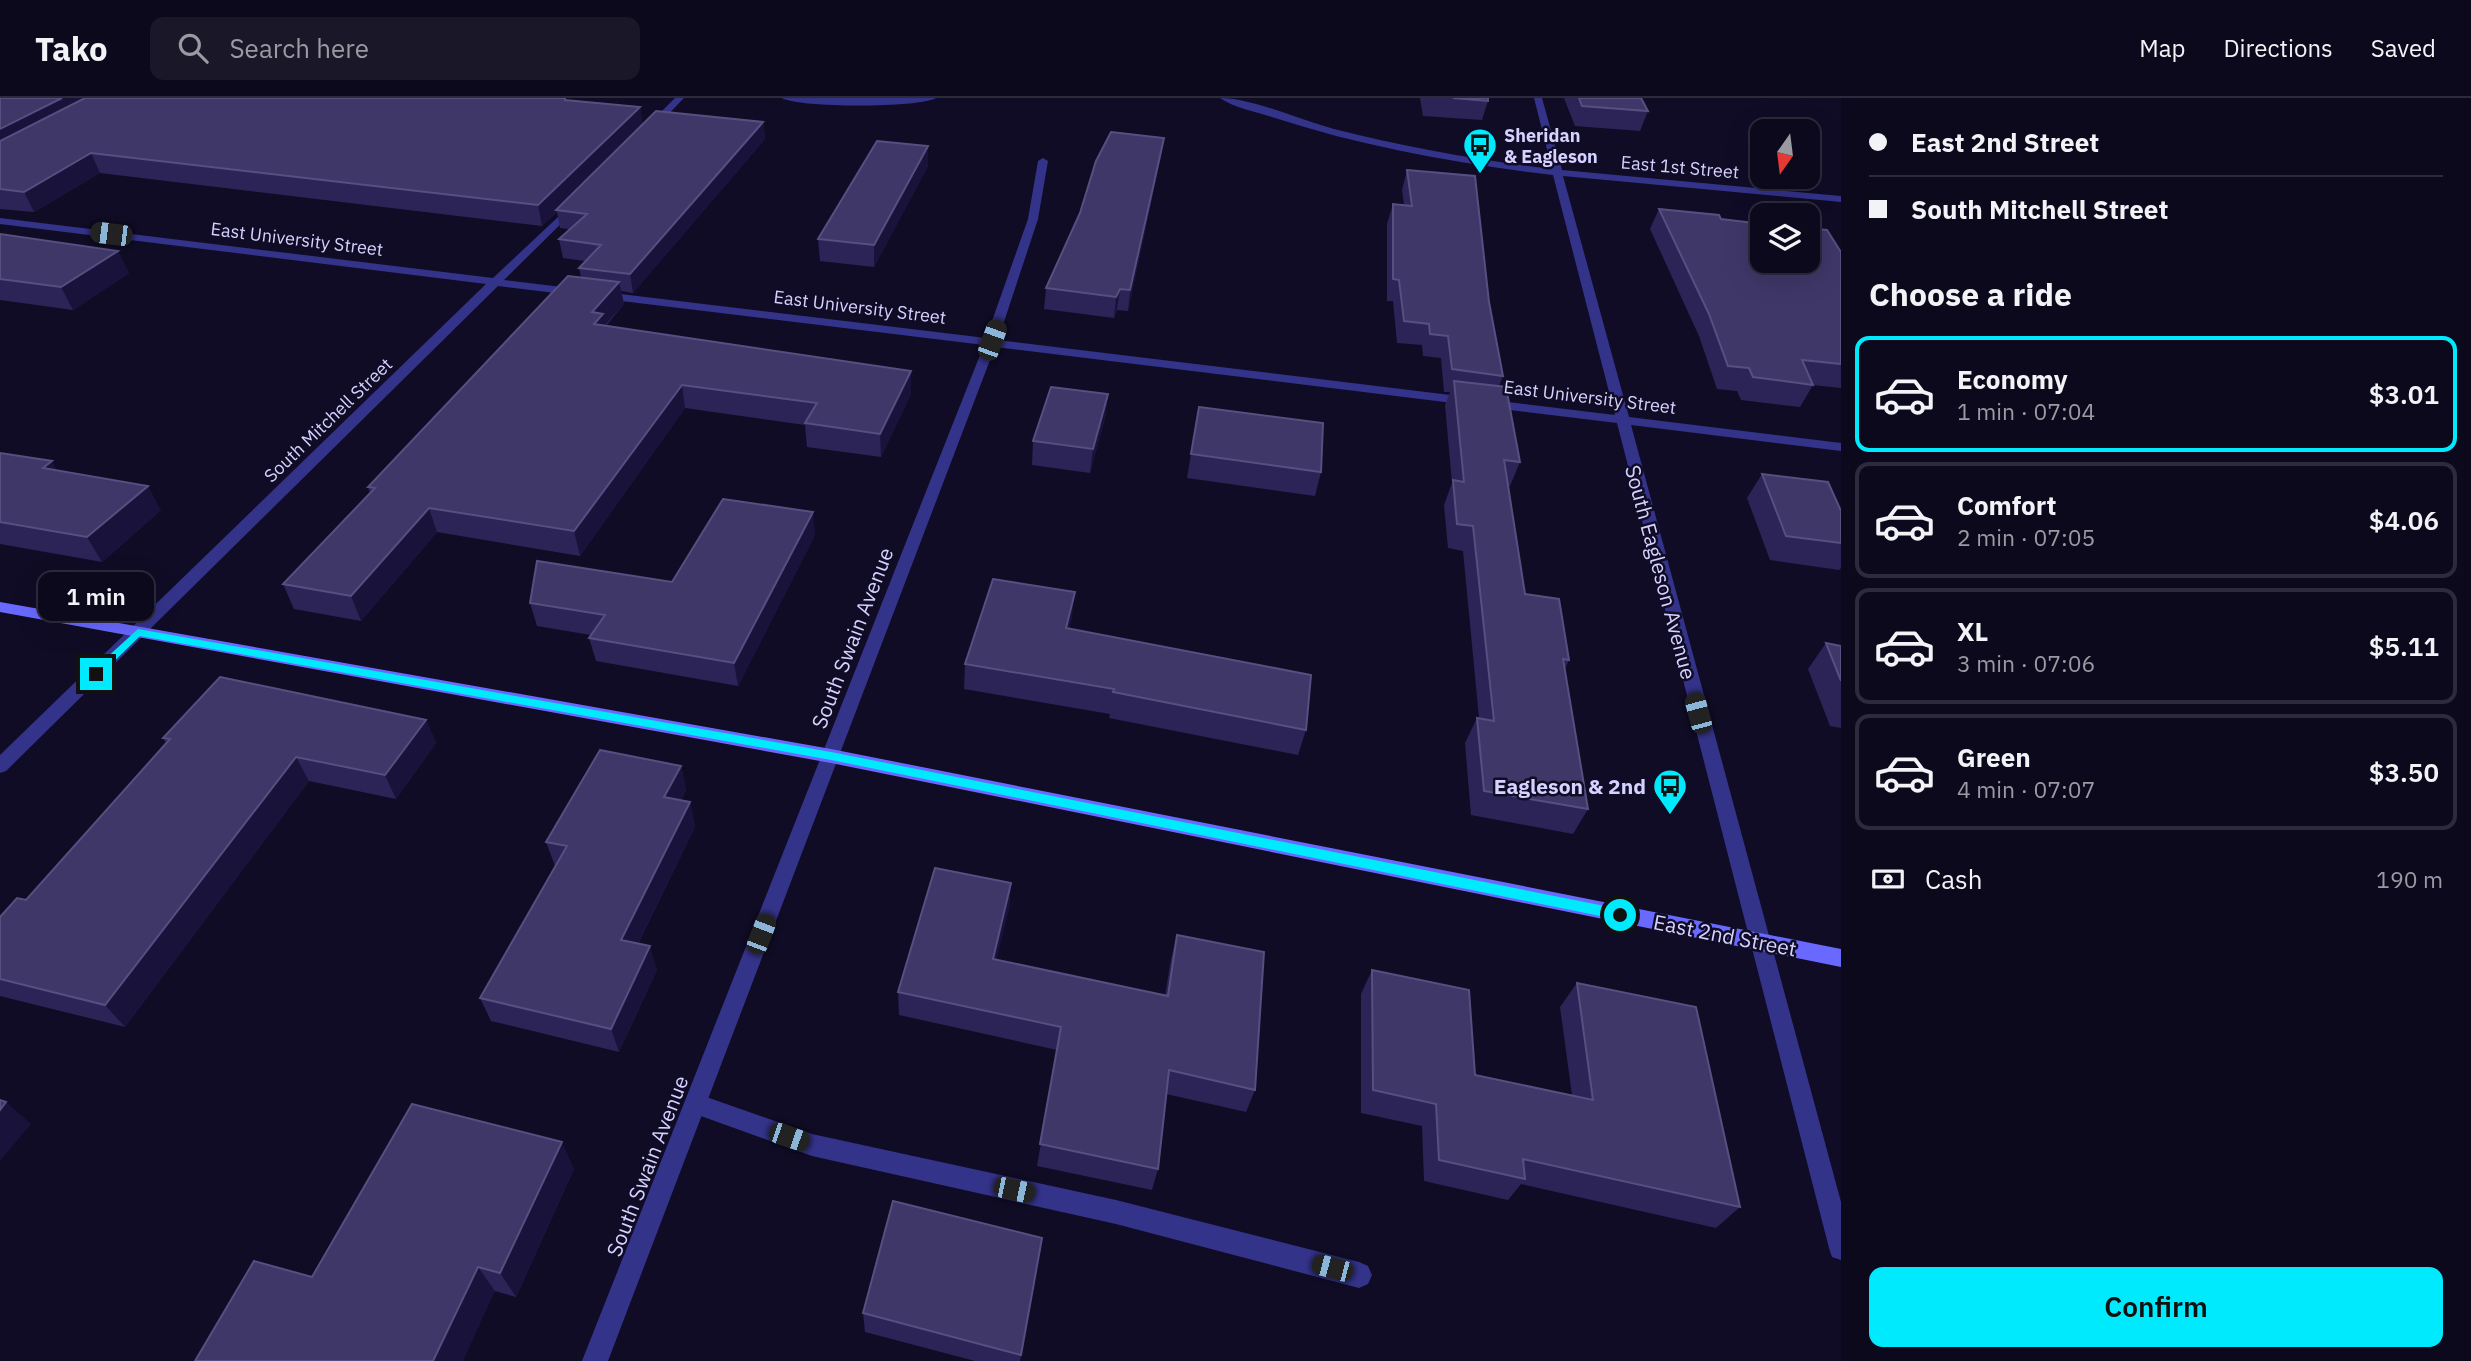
<!DOCTYPE html>
<html lang="en">
<head>
<meta charset="utf-8">
<style>
  body { margin:0; font-family:"IBM Plex Sans",sans-serif; background:#1a1729; color:#f1f3f6; height:100vh; display:flex; flex-direction:column; font-size:26px; white-space:nowrap }
  * { box-sizing:border-box; margin:0 }
  p { font-size:23px; color:#9a9aa3 }
  .icon { flex:none; width:38px; height:38px; fill:none; stroke:currentColor; stroke-width:2; stroke-linecap:round; stroke-linejoin:round }
  .map { position:relative; flex:1; overflow:hidden }
  .sheet { display:flex; flex-direction:column; background:#0c091c; width:630px }
  .sheet>* { flex:none }
  .guide { display:grid; align-content:center; height:154px; padding:0 28px; background:#0c091c }
  .needle { width:46px; rotate:194deg }
  .buttons { position:absolute; left:1750px; top:21px; display:grid; gap:14px }
  .buttons a { display:grid; place-items:center; width:70px; height:70px; border-radius:14px; background:#0c091c; box-shadow:0 7px 28px #0002,0 0 0 2px #2c2a3b; font-size:35px }
  .end { position:absolute; width:32px; height:32px; margin:-16px; border:9px solid #00eafd; background:#111; box-shadow:0 0 0 4px #111 }
  .from { border-radius:50% }
  .bubble { position:absolute; height:49px; border-radius:14px; background:#0c091c; box-shadow:0 7px 28px #0002,0 0 0 2px #2c2a3b; font-size:23px; font-weight:600; line-height:49px; text-align:center }
  .car { position:absolute; width:21px; height:42px; margin:-21px -10px; border-radius:9px; box-shadow:0 0 5px 2px #0007; background:linear-gradient(#222 24%,#8ab4d8 0 40%,#222 0 76%,#8ab4d8 0 86%,#222 0) }
  .guide b { display:flex; align-items:center; gap:24px; height:66px; font-size:26px }
  .guide b+b { border-top:2px solid #2c2a3b }
  .guide i { width:18px; height:18px; background:#f1f3f6 }
  ul { padding:0; list-style:none }
  li { display:flex; align-items:center; gap:21px; height:116px; margin:0 14px 10px; padding:0 14px; border:4px solid #2c2a3b; border-radius:14px }
  li div { flex:1 }
  li b { display:block; font-size:26px }
  li em { font-style:normal; font-weight:600 }
  li.active { border-color:#00eafd }
  li>.icon { width:63px; height:63px; stroke-width:1.5 }
  h2 { padding:0 28px; font-size:32px; line-height:84px }
  .pay { display:flex; align-items:center; gap:18px; height:77px; padding:0 28px; font-size:26px }
  .pay p { margin-inline-start:auto }
  .cta { display:flex; gap:14px; margin-top:auto; padding:14px 28px }
  .cta a { flex:1; height:80px; border-radius:14px; background:#00eafd; color:#111; font-size:28px; font-weight:600; line-height:80px; text-align:center }
  header { display:flex; align-items:center; gap:42px; box-sizing:border-box; height:98px; padding:0 35px; background:#0c091c; border-bottom:2px solid #2c2a3b }
  header strong { font-size:33px }
  nav { display:flex; gap:38px; margin-inline-start:auto; font-size:24px }
  .search { width:490px; height:63px; background:#1a1729; display:flex; align-items:center; gap:18px; box-sizing:border-box; padding:0 24px; border-radius:14px; color:#9a9aa3; font-size:26px }
  main { display:flex; flex:1; min-height:0 }
  .map>svg:first-child { display:block }
  .lines { fill:none; stroke-linecap:round; stroke-linejoin:round }
  .lane { fill:#34338a; fill-rule:evenodd }
  .street { fill:#34338a; fill-rule:evenodd }
  .secondary { fill:#6969ff; fill-rule:evenodd }
  .wall { fill:#2c2456 }
  .shaded-wall { fill:#19133b }
  .building { fill:#3e3768; stroke:#564f80; stroke-width:2 }
  .route { fill:#00eafd }
  .labels { text-anchor:middle; dominant-baseline:central; stroke-width:5; stroke-linejoin:round; paint-order:stroke }
  .far-poi-label { font-size:18px; font-weight:bold; fill:#d5d2ff; stroke:#100c26; text-anchor:start }
  .far-street-label { font-size:18px; fill:#d5d2ff; stroke:#100c26 }
  .street-label { font-size:21px; fill:#d5d2ff; stroke:#100c26 }
  .poi-label { font-size:21px; font-weight:bold; fill:#d5d2ff; stroke:#100c26; text-anchor:end }
</style>
</head>
<body>
<header>
<strong>Tako</strong>
<div class="search"><svg class="icon" aria-label="search" viewBox="0 0 24 24"><circle cx="10" cy="10" r="6"/><path d="M15 15l6 6"/></svg>Search here</div>
<nav><a>Map</a><a>Directions</a><a>Saved</a></nav>
</header>
<main>
<div class="map">
<svg width="1841" height="1263" viewBox="0 0 1841 1263">
  <rect width="100%" height="100%" fill="#100c26"/>
  <g class="lines">
    <path class="lane" d="M695,995L812,1036L1116,1102L1359,1164L1368,1168L1372,1177L1368,1186L1359,1190L1116,1126L812,1058L687,1013L684,1006L687,999Z"/>
    <path class="street" d="M675,0H684L653,32H647V28Z
      M782,0H936C919,10 799,10 782,0Z
      M1220,0C1252,0 1300,22 1334,31C1405,49 1478,62 1552,71L1534,0H1542L1562,72L1841,98V104L1563,78L1629,319L1841,345V353L1631,327L1841,1104V1162L1832,1159L1829,1150L1617,325L995,249L608,1263H582L984,247L498,188L6,673L0,675V657L486,186L0,126V120L493,180L574,104L578,105V109L504,182L986,240L1028,121L1038,63L1043,60L1048,63L1038,121L998,242L1615,317L1553,77C1460,66 1364,49 1275,20C1257,14 1234,10 1220,0Z"/>
    <path class="secondary" d="M0,504L831,651L1841,851V869L831,665L0,514Z"/>
  </g>
  <path class="wall" d="M0,0L569,2L640,9L642,27L763,24L765,41L633,195L621,193L624,206L606,228L911,296L881,359L807,349L805,327L685,310L580,458L437,434L361,523L294,511L283,486L370,395L368,389L581,179L579,170L585,163L563,160L559,141L569,131L560,130L557,114L542,128L100,75L34,114L0,111Z
    M1420,0H1488V3L1482,22L1423,18Z
    M1564,0H1641L1648,13L1640,33L1575,28Z
    M1164,40L1161,58L1128,213L1117,212L1114,220L1044,211L1046,190Z
    M928,48V68L874,169L820,163L818,141Z
    M1407,72L1489,204L1503,278L1499,288L1520,364L1510,388H1508L1525,496L1569,562L1565,571L1588,711L1573,736L1471,717L1465,645L1477,620H1479L1463,453L1448,450L1444,407L1452,385L1445,307L1450,294H1444L1441,260L1423,258L1422,247L1397,245L1393,203H1387V126L1393,106L1404,107L1402,92Z
    M1659,111L1721,121L1841,154V290L1813,287L1800,309L1741,302L1737,293L1717,291L1699,238L1650,131Z
    M0,136L129,175L73,212L0,202Z
    M1108,296L1105,320L1090,375L1032,367L1033,343Z
    M1199,309L1321,374L1315,398L1187,380Z
    M0,355L57,373L161,412L102,464L0,446Z
    M1762,376L1841,413V470L1839,472L1770,462L1747,400Z
    M815,437L738,588L596,563L589,540L591,537L537,528L530,505L672,484Z
    M1072,519L1069,531L1306,632L1298,657L1109,620L1110,616L964,591L965,566Z
    M1826,545L1841,548V630L1830,628L1808,571Z
    M426,622L436,645L396,701L309,683L125,929L0,898V819L26,802L166,645L163,640Z
    M681,668L686,692L681,702L690,704L695,729L638,846L657,872L619,954L491,923L480,900L555,768L546,744Z
    M1011,785L1009,810L996,862L1165,898L1171,861L1177,837L1255,992L1246,1014L1166,996L1158,1071L1152,1092L1037,1068L1057,952L899,917L898,894Z
    M1372,872L1475,977L1572,997L1560,909L1577,885L1740,1109L1716,1130L1521,1086L1508,1102L1424,1083L1422,1028L1361,1015V896Z
    M574,1071L516,1199L495,1193L312,1179Z
    M1042,1140L1020,1263H975L865,1234L863,1215Z"/>
  <path class="shaded-wall" d="M62,0H108L0,56V31Z
    M640,9L643,28L556,112L557,114L542,128L538,107Z
    M763,24L765,41L633,195L630,176Z
    M1164,40L1161,58L1128,213L1130,192Z
    M928,48V68L874,169V147Z
    M91,55L100,75L34,114L24,94Z
    M118,153L129,175L73,212L61,189Z
    M619,184L624,206L605,227L608,238L599,249L592,214Z
    M1120,191L1117,212L1114,220L1116,199Z
    M911,273V296L881,359L880,336Z
    M682,287L685,310L580,458L574,433Z
    M1108,296L1105,320L1090,375L1093,351Z
    M52,363L66,388L43,370Z
    M148,388L161,412L102,464L87,439Z
    M429,410L437,434L361,523L351,498Z
    M813,414L815,437L738,588L734,565Z
    M1075,494L1072,519L1063,555L1066,530Z
    M426,622L436,645L396,701L385,677Z
    M296,659L309,683L125,929L105,907Z
    M681,668L686,692L670,724L664,699Z
    M690,704L695,729L628,866L621,842Z
    M1011,785L1009,810L991,885L993,861Z
    M650,848L657,872L619,954L611,931Z
    M6,1004L31,1026L0,1063V1012Z
    M562,1044L574,1071L516,1199L500,1175Z
    M478,1169L495,1193L463,1263H433Z"/>
  <path class="building" d="M0,0H62L0,31Z
    M85,0H565V2L640,9L538,107L91,55L24,94L0,91V43Z
    M1453,0H1488V3Z
    M1579,0H1641L1648,13L1582,8Z
    M656,13L763,24L630,176L579,170L601,147L559,141L587,116L556,112Z
    M1111,34L1164,40L1130,192L1120,191L1116,199L1046,190L1080,115L1096,63Z
    M877,43L928,48L874,147L818,141Z
    M1407,72L1475,78L1489,204L1503,278L1452,271L1448,238L1430,236L1429,226L1404,223L1399,182L1393,181V106L1412,108Z
    M1659,111L1719,117L1721,121L1762,126V163H1808V130L1827,132L1841,154V266L1802,262L1813,287L1753,279L1749,270L1728,268L1709,216Z
    M0,136L118,153L61,189L0,181Z
    M568,178L619,184L592,214L603,216L594,226L911,273L880,336L805,325L817,305L682,287L574,433L429,410L351,498L283,486L375,390L368,389Z
    M1454,283L1506,289L1520,364L1504,362L1525,496L1559,501L1569,562L1563,561L1588,711L1484,693L1477,620L1494,623L1473,428L1457,426L1453,382L1464,384Z
    M1051,289L1108,296L1093,351L1033,343Z
    M1199,309L1323,325L1321,374L1191,356Z
    M0,355L52,363L43,370L148,388L87,439L0,424Z
    M1762,376L1828,384L1841,413V445L1786,438Z
    M723,401L813,414L734,565L589,540L605,517L530,505L537,463L672,484Z
    M993,481L1075,494L1066,530L1311,577L1306,632L1113,594L1114,591L965,566Z
    M1826,545L1841,548V583Z
    M220,579L426,622L385,677L296,659L105,907L0,881V819L17,800L26,802L170,641L163,640Z
    M600,652L681,668L664,699L690,704L621,842L650,848L611,931L480,900L567,748L546,744Z
    M935,770L1011,785L993,861L1168,898L1177,837L1264,854L1255,992L1169,972L1158,1071L1040,1046L1061,929L898,894Z
    M1372,872L1469,892L1475,977L1593,1002L1577,885L1696,909L1740,1109L1523,1061L1525,1081L1439,1062L1436,1006L1373,992Z
    M0,1002L6,1004L0,1012Z
    M412,1006L562,1044L500,1175L478,1169L433,1263H195L254,1163L312,1179Z
    M893,1103L1042,1140L1021,1257L863,1215Z"/>
  <path class="route" d="M138,531L831,654L1620,811L1627,817L1620,822L831,662L140,538L99,578H92V573Z"/>
  <defs>
    <g id="bus-pin" transform="scale(1.75)"><path d="M0 17L-7.5 6A9.5 9.5 0 1 1 7.5 6Z" fill="#00eafd" stroke="#100c26"/><path d="M-5-6H5V4H4V6H2V4H-2V6H-4V4H-5ZM-3.5-4V0h7V-4ZM-3.5 1.2v1.5H-2V1.2ZM2 1.2v1.5H3.5V1.2Z" fill="#111"/></g>
  </defs>
  <g fill-rule="evenodd">
    <use href="#bus-pin" x="1480" y="47"/>
    <use href="#bus-pin" x="1670" y="688"/>
  </g>
  <g class="labels">
    <g class="far-poi-label">
      <text x="1504" y="37">Sheridan<tspan x="1504" dy="21">&amp; Eagleson</tspan></text>
    </g>
    <g class="far-street-label">
      <text transform="translate(1680 69) rotate(5)">East 1st Street</text>
      <text transform="translate(297 141) rotate(7)">East University Street</text>
      <text transform="translate(860 209) rotate(7)">East University Street</text>
      <text transform="translate(1590 299) rotate(7)">East University Street</text>
      <text transform="translate(328 322) rotate(-44)">South Mitchell Street</text>
    </g>
    <g class="street-label">
      <text transform="translate(1661 474) rotate(75)">South Eagleson Avenue</text>
      <text transform="translate(852 540) rotate(-69)">South Swain Avenue</text>
      <text transform="translate(1725 837) rotate(11)">East 2nd Street</text>
      <text transform="translate(647 1068) rotate(-69)">South Swain Avenue</text>
    </g>
    <g class="poi-label">
      <text x="1646" y="688">Eagleson &amp; 2nd</text>
    </g>
  </g>
</svg>
<div class="buttons">
<a><svg class="needle" viewBox="-14 -14 28 28"><path d="M0-13l5 13h-10z" fill="#e53935"/><path d="M0 13l5-13h-10z" fill="#9a9aa3"/></svg></a>
<a><svg class="icon" aria-label="layers" viewBox="0 0 24 24"><path d="M12 4l9 5-9 5-9-5zM3 14l9 5 9-5"/></svg></a>
</div>
<i class="end from" style="left:1620px;top:817px"></i>
<i class="end" style="left:96px;top:576px"></i>
<div class="bubble" style="left:38px;top:474px;width:116px">1 min</div>
<i class="car" style="left:111px;top:136px;rotate:277deg"></i>
<i class="car" style="left:992px;top:242px;rotate:20deg"></i>
<i class="car" style="left:1698px;top:615px;rotate:345deg"></i>
<i class="car" style="left:761px;top:836px;rotate:21deg"></i>
<i class="car" style="left:789px;top:1039px;rotate:109deg"></i>
<i class="car" style="left:1014px;top:1092px;rotate:102deg"></i>
<i class="car" style="left:1332px;top:1170px;rotate:285deg"></i>
</div>
<section class="sheet">
<div class="guide">
<b><i class="from"></i>East 2nd Street</b>
<b><i></i>South Mitchell Street</b>
</div>
<h2>Choose a ride</h2>
<ul>
<li class="active"><svg class="icon" aria-label="car" viewBox="0 0 24 24"><path d="M5 17H2v-5l4-1 3-4h7l3 4 3 1v5h-3M9 17h6M6 11h13"/><circle cx="7" cy="17" r="2"/><circle cx="17" cy="17" r="2"/></svg><div><b>Economy</b><p>1 min · 07:04</p></div><em>$3.01</em></li>
<li><svg class="icon" aria-label="car" viewBox="0 0 24 24"><path d="M5 17H2v-5l4-1 3-4h7l3 4 3 1v5h-3M9 17h6M6 11h13"/><circle cx="7" cy="17" r="2"/><circle cx="17" cy="17" r="2"/></svg><div><b>Comfort</b><p>2 min · 07:05</p></div><em>$4.06</em></li>
<li><svg class="icon" aria-label="car" viewBox="0 0 24 24"><path d="M5 17H2v-5l4-1 3-4h7l3 4 3 1v5h-3M9 17h6M6 11h13"/><circle cx="7" cy="17" r="2"/><circle cx="17" cy="17" r="2"/></svg><div><b>XL</b><p>3 min · 07:06</p></div><em>$5.11</em></li>
<li><svg class="icon" aria-label="car" viewBox="0 0 24 24"><path d="M5 17H2v-5l4-1 3-4h7l3 4 3 1v5h-3M9 17h6M6 11h13"/><circle cx="7" cy="17" r="2"/><circle cx="17" cy="17" r="2"/></svg><div><b>Green</b><p>4 min · 07:07</p></div><em>$3.50</em></li>
</ul>
<div class="pay"><svg class="icon" aria-label="cash" viewBox="0 0 24 24"><path d="M3 7h18v10H3z"/><circle cx="12" cy="12" r="2"/></svg>Cash<p>190 m</p></div>
<div class="cta"><a>Confirm</a></div>
</section>
</main>
</body>
</html>
